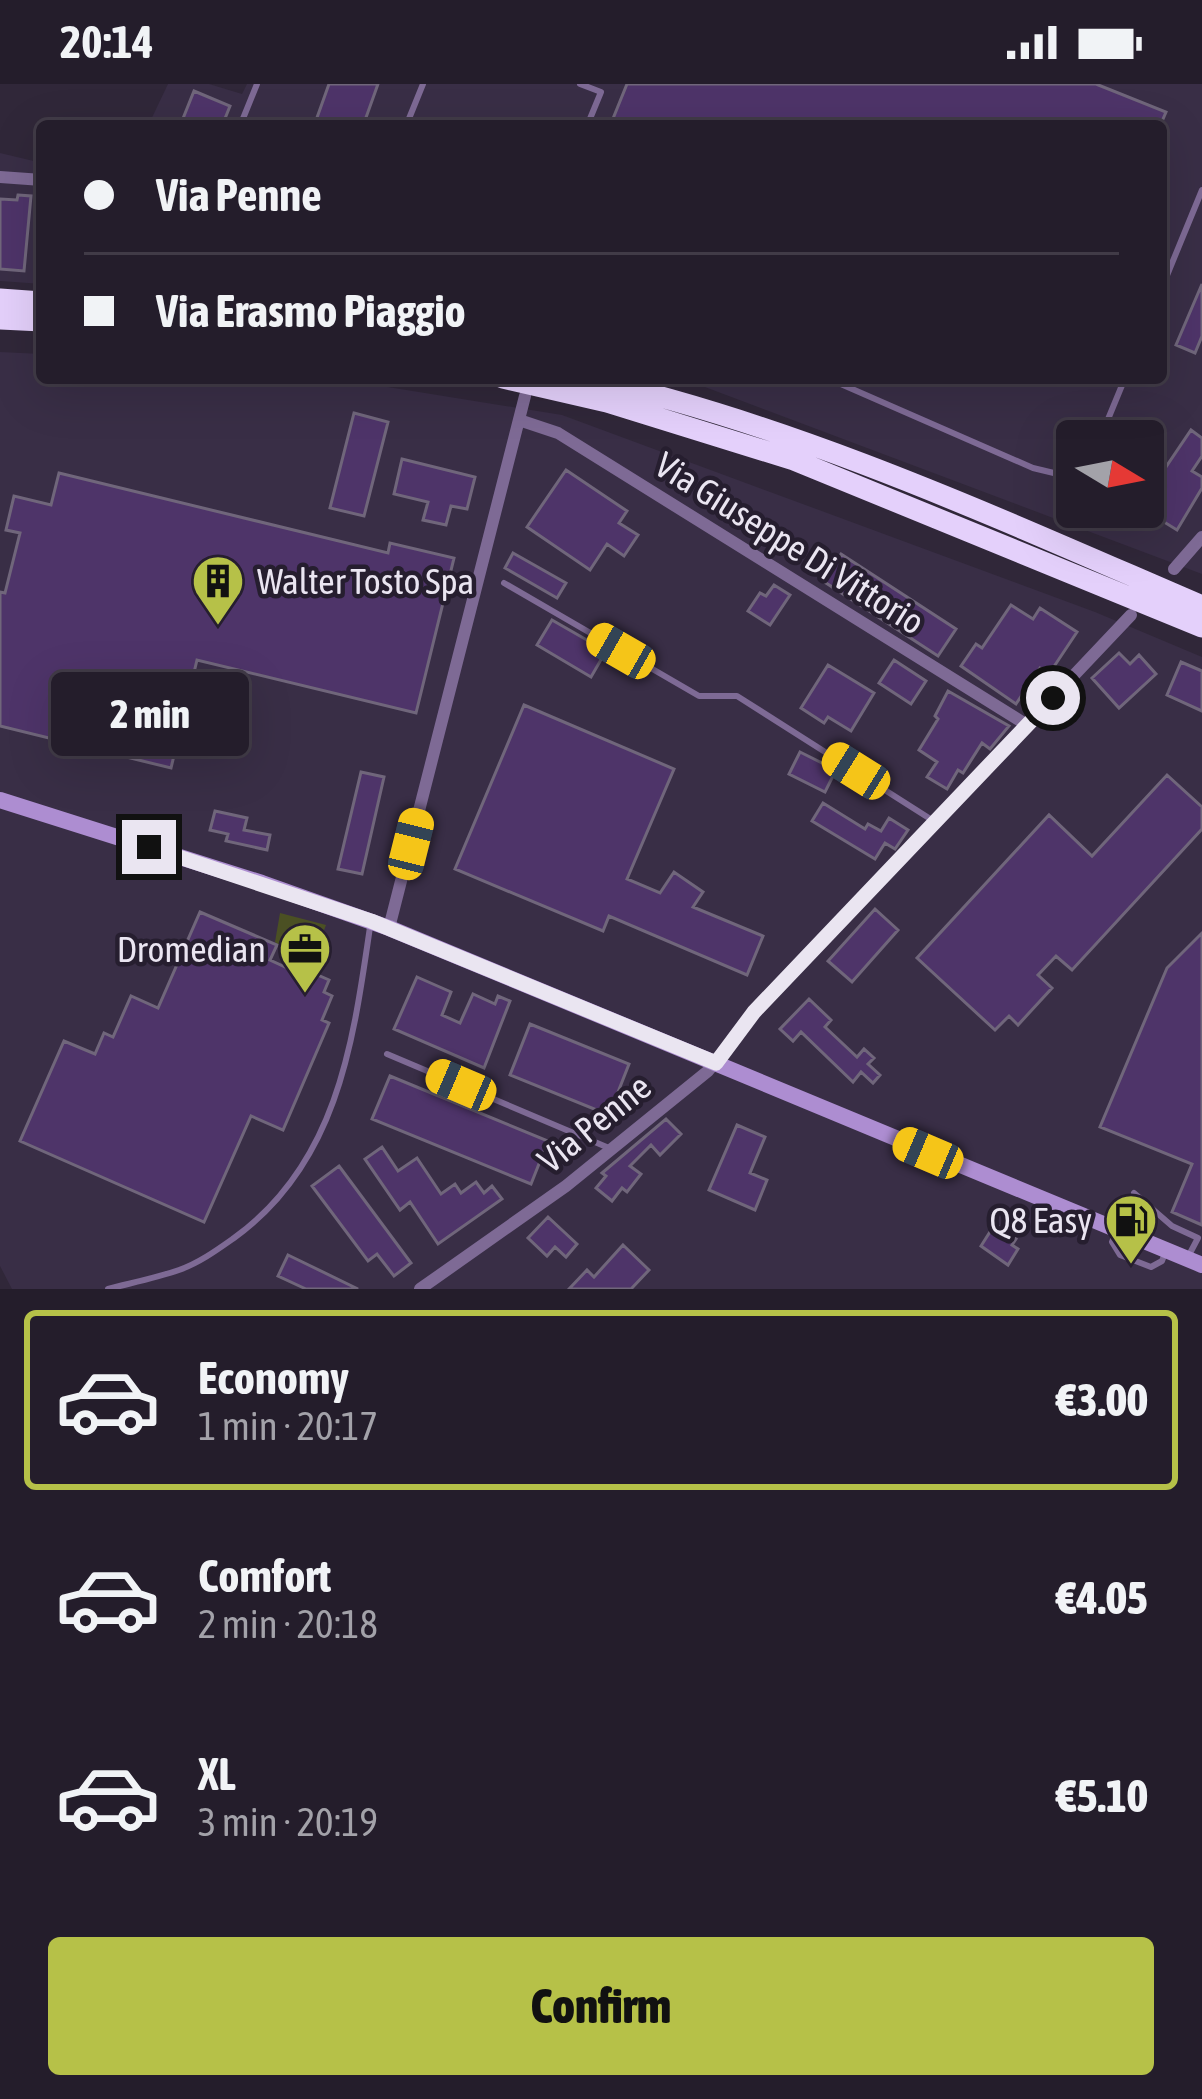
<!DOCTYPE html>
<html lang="en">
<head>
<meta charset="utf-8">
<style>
  body { margin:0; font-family:"Asap Condensed",sans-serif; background:#302a37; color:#f1f3f6; height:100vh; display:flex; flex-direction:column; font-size:45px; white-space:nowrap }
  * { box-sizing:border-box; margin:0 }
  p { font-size:39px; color:#a3a2a9 }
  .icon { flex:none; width:66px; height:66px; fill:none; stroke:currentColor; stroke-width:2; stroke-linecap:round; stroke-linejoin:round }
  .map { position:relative; height:1205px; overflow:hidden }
  .sheet { display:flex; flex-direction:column; background:#241d2b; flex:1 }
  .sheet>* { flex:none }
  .top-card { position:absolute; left:36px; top:36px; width:1131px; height:264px; border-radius:12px; box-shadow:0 12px 48px #0002,0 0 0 3px #413b47; display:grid; align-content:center; height:264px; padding:0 48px; background:#241d2b }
  .needle { width:78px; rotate:100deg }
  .buttons { position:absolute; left:1056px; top:336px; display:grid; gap:24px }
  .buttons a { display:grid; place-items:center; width:108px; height:108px; border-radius:12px; background:#241d2b; box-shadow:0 12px 48px #0002,0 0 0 3px #413b47; font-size:60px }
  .end { position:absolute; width:54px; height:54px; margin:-27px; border:15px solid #eae5f1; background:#111; box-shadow:0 0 0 6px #111 }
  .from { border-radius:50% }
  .bubble { position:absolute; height:84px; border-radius:12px; background:#241d2b; box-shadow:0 12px 48px #0002,0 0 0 3px #413b47; font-size:39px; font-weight:800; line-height:84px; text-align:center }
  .car { position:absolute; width:36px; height:72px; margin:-36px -18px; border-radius:15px; box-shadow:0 0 9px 3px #0007; background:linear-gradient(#f5c518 24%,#345 0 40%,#f5c518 0 76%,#345 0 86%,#f5c518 0) }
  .top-card b { display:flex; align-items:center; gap:42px; height:114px; font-size:45px }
  .top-card b+b { border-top:3px solid #413b47 }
  .top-card i { width:30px; height:30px; background:#f1f3f6 }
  ul { padding:21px 0 0; list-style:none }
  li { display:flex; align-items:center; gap:36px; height:180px; margin:0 24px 18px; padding:0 24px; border:6px solid transparent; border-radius:12px }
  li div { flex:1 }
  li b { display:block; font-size:45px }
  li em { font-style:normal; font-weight:800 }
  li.current { border-color:#b6c148 }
  li>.icon { width:108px; height:108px; stroke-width:1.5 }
  .button { display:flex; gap:24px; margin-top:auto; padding:24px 48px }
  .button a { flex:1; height:138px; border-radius:12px; background:#b6c148; color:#111; font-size:48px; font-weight:800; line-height:138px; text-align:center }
  .status { display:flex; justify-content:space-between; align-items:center; height:84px; padding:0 60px; background:#241d2b; direction:ltr }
  .status svg { height:33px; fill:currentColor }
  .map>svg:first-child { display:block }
  .built { fill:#392e46; fill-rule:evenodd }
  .green { fill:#4b5023 }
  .building { fill:#4e3469; stroke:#70667b; stroke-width:3 }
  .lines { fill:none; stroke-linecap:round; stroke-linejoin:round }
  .lane { stroke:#7e6a95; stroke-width:6 }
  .street { stroke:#7e6a95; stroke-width:12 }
  .secondary { stroke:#ad8dd1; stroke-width:16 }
  .highway { stroke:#e4d0fb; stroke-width:21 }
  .route { stroke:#eae5f1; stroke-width:15 }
  .labels { text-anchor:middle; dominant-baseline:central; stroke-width:9; stroke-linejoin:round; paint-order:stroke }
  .street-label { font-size:36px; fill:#eae5f1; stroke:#261e2f }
  .poi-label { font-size:36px; fill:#eae5f1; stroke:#261e2f; text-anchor:end }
</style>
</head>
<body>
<div class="status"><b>20:14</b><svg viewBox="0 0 49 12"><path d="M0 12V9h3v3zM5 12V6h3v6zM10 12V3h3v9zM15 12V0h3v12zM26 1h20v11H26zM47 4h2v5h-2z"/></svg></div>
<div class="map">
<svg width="1202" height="1205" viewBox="0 0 1202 1205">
  <rect width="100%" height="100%" fill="#302739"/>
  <path class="built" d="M168,0H209L242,10L247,0H1202V490L681,294H1161V42H148ZM1077,357H1143V423H1077Z
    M0,69L42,79V200L0,197Z
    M0,268L42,270V294H332L562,331L1095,528L1202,573V1205H12L0,1182Z"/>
  <path class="green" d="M280,829L326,841L313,876L305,874L303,879L275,858Z"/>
  <path class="building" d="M329,0H378L363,42H314Z
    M627,0H1096L1166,28L1160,42H610Z
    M194,7L230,22L222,42H180Z
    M18,111L31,112L24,187L0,185V115L17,116Z
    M1202,200V252L1195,269L1176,261Z
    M354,329L388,338L364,432L330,424Z
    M1191,346L1202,354V372L1192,387L1202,393V404L1177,446L1143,425V417Z
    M402,375L475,393L467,425L451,422L446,441L423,436L428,418L394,410Z
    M566,386L627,427L619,439L638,451L624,472L607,460L590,486L527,443Z
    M59,389L388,469L390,459L454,474L416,629L197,576L171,684L0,642V508L5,509L20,449L6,446L14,412L51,421Z
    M513,469L566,499L557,514L505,484Z
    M841,470L956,545L938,572L823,497Z
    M774,501L790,511L770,541L748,527L760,509L766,512Z
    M1011,521L1033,535L1040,524L1077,548L1049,590L1040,584L1016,620L961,582L976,560L982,564Z
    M552,536L606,567L591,593L537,561Z
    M1119,569L1130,580L1139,571L1156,590L1119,624L1092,594Z
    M894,576L926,597L911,620L879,599Z
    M1181,578L1202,587V627L1167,611Z
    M828,581L874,609L851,647L828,633L824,639L801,624Z
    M948,607L1009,642L990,665L982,659L963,689L958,686L947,705L927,693L937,678L919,666L938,635L935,632Z
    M524,621L674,685L627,795L660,809L674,788L703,808L693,823L763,852L747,891L609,832L603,847L455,785Z
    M800,668L836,686L825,708L789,690Z
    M361,688L384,693L362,790L338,785Z
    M1167,691L1202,723V745L1072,886L1056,872L1038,891L1052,904L1018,941L1009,932L995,946L917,874L1049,731L1092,772Z
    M823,719L865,745L868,740L881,747L889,734L908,746L895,765L885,759L875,775L812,737Z
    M215,727L247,734L244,746L270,751L267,766L226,757L228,750L210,746Z
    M875,825L898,846L852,898L828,877Z
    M200,828L277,861L270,876L294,887L297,882L329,896L324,908L332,912L322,936L329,939L283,1046L251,1032L204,1138L20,1057L64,957L95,970L104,949L113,953L131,912L158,924Z
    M1202,849V1141L1172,1128L1192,1080L1100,1043L1167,884Z
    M417,893L451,908L442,931L460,939L473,910L495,920L498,912L510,917L484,984L394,945Z
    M809,915L831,936L825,943L857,973L864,965L874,974L868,980L880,991L873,999L861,988L853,998L801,948L793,957L780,945Z
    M530,940L629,980L609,1031L510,991Z
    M390,992L548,1057L531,1100L372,1035Z
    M666,1035L681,1050L660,1071L651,1061L630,1082L641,1090L627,1108L622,1104L612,1117L596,1104L606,1092L602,1089Z
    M737,1041L765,1053L750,1089L767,1096L755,1126L709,1106Z
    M382,1063L398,1087L417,1074L441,1110L455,1100L461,1109L476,1098L484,1109L492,1102L502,1115L438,1160L410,1118L400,1126L365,1075Z
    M339,1082L411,1179L394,1192L377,1170L368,1177L312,1102Z
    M548,1133L577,1160L566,1173L555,1163L547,1172L528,1154Z
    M995,1140L1016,1155L1012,1161L1018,1165L1008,1181L981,1162Z
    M623,1161L649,1186L631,1205H569L587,1186L594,1193Z
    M288,1171L358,1205H306L278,1192Z"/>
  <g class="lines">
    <path class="lane" d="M580,0L601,8L587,42
      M240,42L257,0
      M406,42L423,0
      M1161,206L1202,106
      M827,294L1033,384L1058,390L1077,381
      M1099,357L1125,294
      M504,499L699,612H737L932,736
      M387,970L609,1064
      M1134,1109L1172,1142L1198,1154L1189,1171
      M1115,1151L1112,1158L1120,1171L1151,1183L1162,1177L1165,1169
      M108,1205C131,1199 156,1194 179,1186C199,1179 217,1166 234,1154C337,1080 353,960 370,843"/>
    <path class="street" d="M0,93L42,96
      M519,336L558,349L1027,641
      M1174,485L1202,453
      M389,844L525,312
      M420,1205L566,1102L708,987L755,928L1131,531"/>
    <path class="secondary" d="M0,716L262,799L389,844L1202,1181"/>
    <path class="highway" d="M0,215L42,218
      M0,235L42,237
      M503,294L607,318L794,376L1202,543
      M586,294C799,342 1002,436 1202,522"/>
  </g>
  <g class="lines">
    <path class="route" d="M149,763L371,837L716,979L754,928L1053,614"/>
  </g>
  <defs>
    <g id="building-pin" transform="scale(2.7)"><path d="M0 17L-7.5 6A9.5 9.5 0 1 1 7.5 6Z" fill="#b6c148" stroke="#261e2f"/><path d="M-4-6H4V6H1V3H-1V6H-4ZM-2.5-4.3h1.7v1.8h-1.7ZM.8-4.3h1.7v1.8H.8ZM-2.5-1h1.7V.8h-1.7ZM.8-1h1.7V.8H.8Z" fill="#111"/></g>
    <g id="office-pin" transform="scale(2.7)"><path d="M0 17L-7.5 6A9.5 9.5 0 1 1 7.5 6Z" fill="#b6c148" stroke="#261e2f"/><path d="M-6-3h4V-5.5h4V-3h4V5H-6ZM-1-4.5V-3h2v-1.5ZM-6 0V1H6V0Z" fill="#111"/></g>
    <g id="fuel-pin" transform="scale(2.7)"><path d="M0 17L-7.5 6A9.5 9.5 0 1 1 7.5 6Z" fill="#b6c148" stroke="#261e2f"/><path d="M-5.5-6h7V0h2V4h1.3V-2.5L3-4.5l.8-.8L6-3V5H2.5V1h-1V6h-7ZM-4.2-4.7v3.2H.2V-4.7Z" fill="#111"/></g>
  </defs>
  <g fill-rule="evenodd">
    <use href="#building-pin" x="218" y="497"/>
    <use href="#office-pin" x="305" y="865"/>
    <use href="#fuel-pin" x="1131" y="1136"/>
  </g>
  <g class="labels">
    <g class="street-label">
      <text transform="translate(790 459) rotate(32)">Via Giuseppe Di Vittorio</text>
      <text transform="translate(594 1039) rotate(-39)">Via Penne</text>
    </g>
    <g class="poi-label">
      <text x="257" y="497" text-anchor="start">Walter Tosto Spa</text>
      <text x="266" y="865">Dromedian</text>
      <text x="1092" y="1136">Q8 Easy</text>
    </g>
  </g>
</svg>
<div class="buttons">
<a><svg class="needle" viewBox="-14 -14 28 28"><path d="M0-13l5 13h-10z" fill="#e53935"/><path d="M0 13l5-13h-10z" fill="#a3a2a9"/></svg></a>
</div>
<i class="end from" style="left:1053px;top:614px"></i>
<i class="end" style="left:149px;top:763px"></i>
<div class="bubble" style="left:51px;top:588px;width:198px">2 min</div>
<i class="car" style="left:621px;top:567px;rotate:300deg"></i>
<i class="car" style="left:856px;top:687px;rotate:302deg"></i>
<i class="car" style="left:411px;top:760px;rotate:14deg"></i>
<i class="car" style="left:461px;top:1001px;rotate:293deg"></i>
<i class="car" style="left:928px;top:1069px;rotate:293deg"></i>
<div class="top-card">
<b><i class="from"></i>Via Penne</b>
<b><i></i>Via Erasmo Piaggio</b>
</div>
</div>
<section class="sheet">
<ul>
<li class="current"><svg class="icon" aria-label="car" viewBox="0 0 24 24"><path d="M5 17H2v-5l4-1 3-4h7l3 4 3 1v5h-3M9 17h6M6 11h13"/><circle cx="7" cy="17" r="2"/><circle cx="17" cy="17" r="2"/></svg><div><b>Economy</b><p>1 min · 20:17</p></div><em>€3.00</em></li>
<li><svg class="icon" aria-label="car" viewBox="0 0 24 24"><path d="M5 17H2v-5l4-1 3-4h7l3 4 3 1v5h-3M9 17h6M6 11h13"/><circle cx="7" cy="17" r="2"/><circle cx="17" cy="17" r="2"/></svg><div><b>Comfort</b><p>2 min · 20:18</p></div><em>€4.05</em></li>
<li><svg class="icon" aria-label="car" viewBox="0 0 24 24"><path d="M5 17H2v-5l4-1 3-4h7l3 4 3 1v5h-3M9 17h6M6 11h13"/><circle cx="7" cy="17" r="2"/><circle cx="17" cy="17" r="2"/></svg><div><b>XL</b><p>3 min · 20:19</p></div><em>€5.10</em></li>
</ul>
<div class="button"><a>Confirm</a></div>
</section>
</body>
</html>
